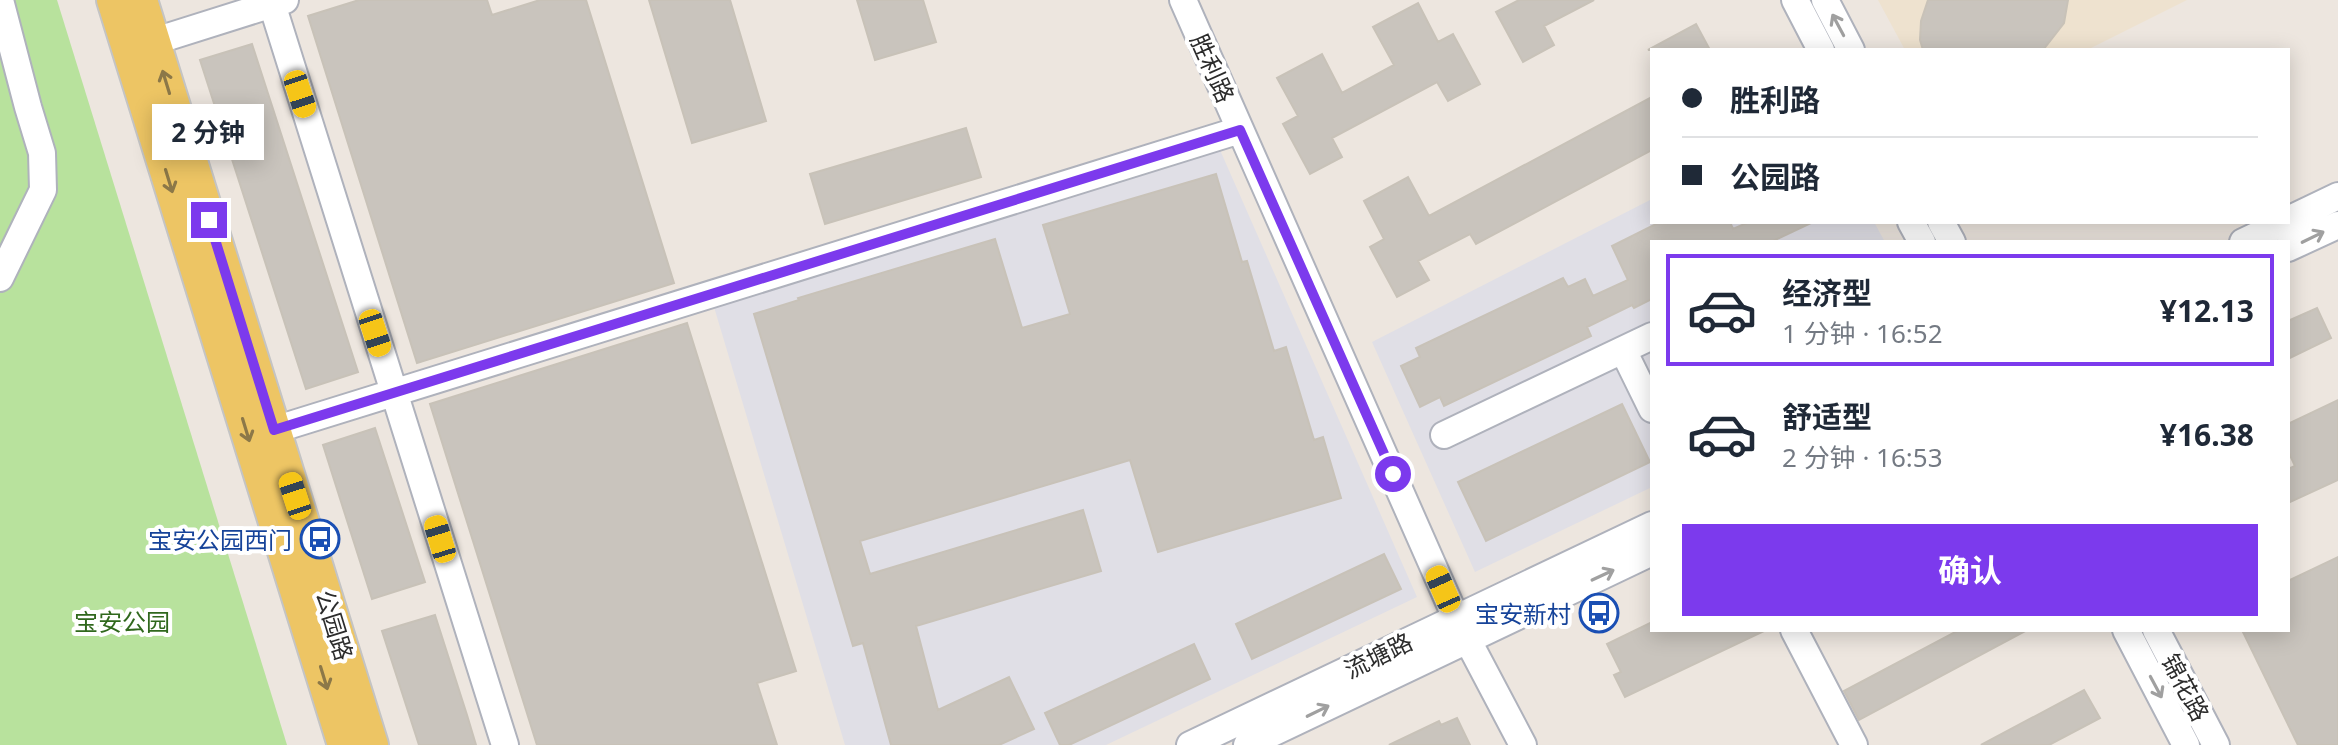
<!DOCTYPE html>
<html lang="zh">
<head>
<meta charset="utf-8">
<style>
  body { margin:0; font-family:"Noto Sans","Noto Sans SC",sans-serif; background:#f2f2f3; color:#1f2937; height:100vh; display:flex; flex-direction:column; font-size:30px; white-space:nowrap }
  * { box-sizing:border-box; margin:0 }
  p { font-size:26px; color:#747a83 }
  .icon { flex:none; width:44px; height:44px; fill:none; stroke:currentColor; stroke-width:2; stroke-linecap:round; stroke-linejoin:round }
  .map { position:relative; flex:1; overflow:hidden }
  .drawer { position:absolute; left:1650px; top:240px; width:640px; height:392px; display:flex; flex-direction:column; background:#fff; border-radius:0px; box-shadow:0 4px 20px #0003 }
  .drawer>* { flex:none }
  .banner { position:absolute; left:1650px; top:48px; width:640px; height:176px; border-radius:0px; box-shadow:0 4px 20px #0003; display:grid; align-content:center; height:176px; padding:0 32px; background:#fff }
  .end { position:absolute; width:36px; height:36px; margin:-18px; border:10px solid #7c3aed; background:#fff; box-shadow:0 0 0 4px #fff }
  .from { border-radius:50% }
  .bubble { position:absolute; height:56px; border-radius:0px; background:#fff; box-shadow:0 4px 20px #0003; font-size:26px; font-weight:700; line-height:56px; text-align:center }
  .car { position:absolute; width:24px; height:48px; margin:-24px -12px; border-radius:10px; box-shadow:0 0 6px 2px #0007; background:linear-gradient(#f5c518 24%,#345 0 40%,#f5c518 0 76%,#345 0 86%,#f5c518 0) }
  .banner b { display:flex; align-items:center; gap:28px; height:76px; font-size:30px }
  .banner b+b { border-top:2px solid #e0e1e3 }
  .banner i { width:20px; height:20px; background:#1f2937 }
  ul { padding:14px 0 0; list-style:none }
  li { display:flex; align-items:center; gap:24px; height:112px; margin:0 16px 12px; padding:0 16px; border:4px solid transparent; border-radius:0px }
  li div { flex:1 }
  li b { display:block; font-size:30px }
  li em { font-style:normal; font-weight:700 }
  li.current { border-color:#7c3aed }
  li>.icon { width:72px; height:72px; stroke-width:1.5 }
  .action { display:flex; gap:16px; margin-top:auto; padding:16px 32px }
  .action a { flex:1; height:92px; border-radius:0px; background:#7c3aed; color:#fff; font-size:32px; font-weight:700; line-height:92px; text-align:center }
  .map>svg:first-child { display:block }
  .industrial { fill:#e0dfe6 }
  .education { fill:#eee2cf }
  .green { fill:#b8e29d }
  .building { fill:#c9c4bd; stroke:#c8c2b8; stroke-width:2 }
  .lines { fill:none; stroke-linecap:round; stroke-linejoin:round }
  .minor-casing { stroke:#afb2bc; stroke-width:30 }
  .major-casing { stroke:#c4c4c4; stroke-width:36 }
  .minor { stroke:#fff; stroke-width:26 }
  .major { stroke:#edc564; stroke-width:32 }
  .oneway { stroke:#a0a0a0 }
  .oneway2 { stroke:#8c7848 }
  .route { stroke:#7c3aed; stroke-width:10 }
  .labels { text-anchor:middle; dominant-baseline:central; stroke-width:8; stroke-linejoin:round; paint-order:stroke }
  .street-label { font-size:24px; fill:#2c2c2c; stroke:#fff }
  .transit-label { font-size:24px; fill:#164399; stroke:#fff; text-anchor:end }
  .park-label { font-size:24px; fill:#30681d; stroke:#fff }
</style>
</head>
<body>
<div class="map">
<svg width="2338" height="745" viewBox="0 0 2338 745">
  <rect width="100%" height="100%" fill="#ede6df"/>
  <path class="industrial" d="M1220,150L1417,597L1106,745H845L714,307Z
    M1652,199V222H1874L1885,242H1652V487L1475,572L1372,342Z"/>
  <path class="education" d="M1878,0H2187L2087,50H1905Z"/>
  <path class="green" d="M0,0H57L287,745H0Z"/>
  <path class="building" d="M359,0H487L492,15L540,0H586L674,283L417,363L308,16Z
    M649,0H730L766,121L692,143Z
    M857,0H923L936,42L875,60Z
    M1519,0H1594L1544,26L1554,45L1523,62L1496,12Z
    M1928,0H2068L2064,23L2043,50H1923L1920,40L1921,21Z
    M1418,3L1438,42L1453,34L1480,84L1448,101L1437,82L1332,138L1342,157L1310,174L1283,124L1298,116L1277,78L1322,54L1342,93L1394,65L1373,27Z
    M1696,24L1710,50H1648Z
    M252,44L358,372L306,389L200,60Z
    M1652,97V150L1476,244L1470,234L1418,261L1429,280L1397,297L1370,247L1384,239L1364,201L1408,177L1429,216Z
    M966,128L981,177L825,224L810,174Z
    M1216,174L1242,262L1247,261L1274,351L1286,347L1314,440L1323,437L1341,498L1158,552L1130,460L860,541L870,574L1083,510L1101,571L916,626L938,710L1009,677L1034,729L999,745H891L863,643L853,646L754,314L799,300L798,298L995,239L1022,328L1070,314L1043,225Z
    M1660,222H1730L1733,229L1749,222H1813L1771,242H1652V299L1634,308L1632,305L1587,327L1591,336L1444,406L1440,397L1420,407L1401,366L1420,357L1416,348L1563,278L1568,287L1585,279L1593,296L1628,280L1612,246Z
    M2317,308L2331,338L2288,359V321Z
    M687,323L796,671L757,683L777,745H537L430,404Z
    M2338,400V480L2288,503V469L2295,466L2288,451V424Z
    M1622,404L1650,462L1486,541L1458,482Z
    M375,428L425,582L372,599L323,445Z
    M1384,554L1401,589L1252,659L1236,624Z
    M2338,557V745H2298L2242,630H2288V581Z
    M435,615L467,715L476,745H419L382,631Z
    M1652,622V630H1766L1625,697L1614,675L1621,672L1607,644Z
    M1959,630H2027L1859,720L1844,691Z
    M1194,644L1210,679L1069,745H1060L1045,713Z
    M2084,690L2100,718L2049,745H1981Z
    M1457,718L1470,745H1389L1439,721L1441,725Z"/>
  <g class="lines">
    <g class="minor-casing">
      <path id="minor" d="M0,0L28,107L42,153L43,190L0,278
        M1183,0L1456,618L1523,745
        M1795,0L1821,50
        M1825,0L1851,50
        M272,4L505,745
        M136,47L285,0
        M2288,220L2338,196
        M1911,222L1922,242
        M1941,222L1952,242
        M2243,242L2285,222
        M2288,248L2338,225
        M1623,350L1652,409
        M274,430L1240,130
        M1444,435L1652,336
        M1794,630L1854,745
        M2126,630L2186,745
        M2156,630L2216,745
        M1190,745L1652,525
        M1247,745L1652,552"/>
    </g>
    <g class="major-casing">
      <path id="major" d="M113,0L344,745
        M141,0L372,745"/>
    </g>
    <use href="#minor" class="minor"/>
    <use href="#major" class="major"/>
  </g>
  <defs><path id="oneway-shaft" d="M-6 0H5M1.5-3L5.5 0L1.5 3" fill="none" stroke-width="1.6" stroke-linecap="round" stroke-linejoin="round" transform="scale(2)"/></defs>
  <g class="oneway">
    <use href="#oneway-shaft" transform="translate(1838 25) rotate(-118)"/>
    <use href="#oneway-shaft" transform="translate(2313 237) rotate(-26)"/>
    <use href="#oneway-shaft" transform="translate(1603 575) rotate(-25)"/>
    <use href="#oneway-shaft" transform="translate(2156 687) rotate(62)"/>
    <use href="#oneway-shaft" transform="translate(1318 711) rotate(-26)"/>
  </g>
  <g class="oneway2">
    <use href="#oneway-shaft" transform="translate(166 82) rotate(-107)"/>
    <use href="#oneway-shaft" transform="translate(169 181) rotate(73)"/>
    <use href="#oneway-shaft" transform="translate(246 430) rotate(73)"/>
    <use href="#oneway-shaft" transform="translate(324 678) rotate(73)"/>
  </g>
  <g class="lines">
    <path class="route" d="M209,220L274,430L1240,130L1393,474"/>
  </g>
  <defs>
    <g id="bus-ring" transform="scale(2)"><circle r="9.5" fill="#fff" stroke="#1a4fb4" stroke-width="1.5"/><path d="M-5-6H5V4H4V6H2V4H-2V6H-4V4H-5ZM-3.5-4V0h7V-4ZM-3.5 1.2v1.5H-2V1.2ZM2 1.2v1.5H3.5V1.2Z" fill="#1a4fb4"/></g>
  </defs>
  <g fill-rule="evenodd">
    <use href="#bus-ring" x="320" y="539"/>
    <use href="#bus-ring" x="1599" y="613"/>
  </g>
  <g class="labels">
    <g class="street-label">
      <text transform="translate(1213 68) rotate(66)">胜利路</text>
      <text transform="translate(335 625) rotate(73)">公园路</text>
      <text transform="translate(1378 655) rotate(-26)">流塘路</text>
      <text transform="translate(2186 687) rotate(62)">锦花路</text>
    </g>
    <g class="transit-label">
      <text x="292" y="539">宝安公园西门</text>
      <text x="1571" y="613">宝安新村</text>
    </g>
    <g class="park-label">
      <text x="122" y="621">宝安公园</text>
    </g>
  </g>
</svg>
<i class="end from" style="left:1393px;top:474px"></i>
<i class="end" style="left:209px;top:220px"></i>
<div class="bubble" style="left:152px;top:104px;width:112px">2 分钟</div>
<i class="car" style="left:300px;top:94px;rotate:162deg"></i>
<i class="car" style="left:375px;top:333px;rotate:162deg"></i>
<i class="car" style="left:295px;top:496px;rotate:342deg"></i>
<i class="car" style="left:440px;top:539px;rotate:343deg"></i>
<i class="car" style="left:1443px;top:589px;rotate:336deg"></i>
<div class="banner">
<b><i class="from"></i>胜利路</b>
<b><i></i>公园路</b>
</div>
<section class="drawer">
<ul>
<li class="current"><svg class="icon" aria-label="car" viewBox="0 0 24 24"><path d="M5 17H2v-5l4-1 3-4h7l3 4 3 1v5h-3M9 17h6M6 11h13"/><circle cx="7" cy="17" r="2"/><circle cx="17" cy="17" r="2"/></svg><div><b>经济型</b><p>1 分钟 · 16:52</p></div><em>¥12.13</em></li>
<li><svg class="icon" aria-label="car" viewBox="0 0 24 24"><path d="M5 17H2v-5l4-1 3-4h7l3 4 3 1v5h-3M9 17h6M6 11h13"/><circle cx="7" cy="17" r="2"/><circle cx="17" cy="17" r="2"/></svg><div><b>舒适型</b><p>2 分钟 · 16:53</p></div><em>¥16.38</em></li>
</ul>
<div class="action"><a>确认</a></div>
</section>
</div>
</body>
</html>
